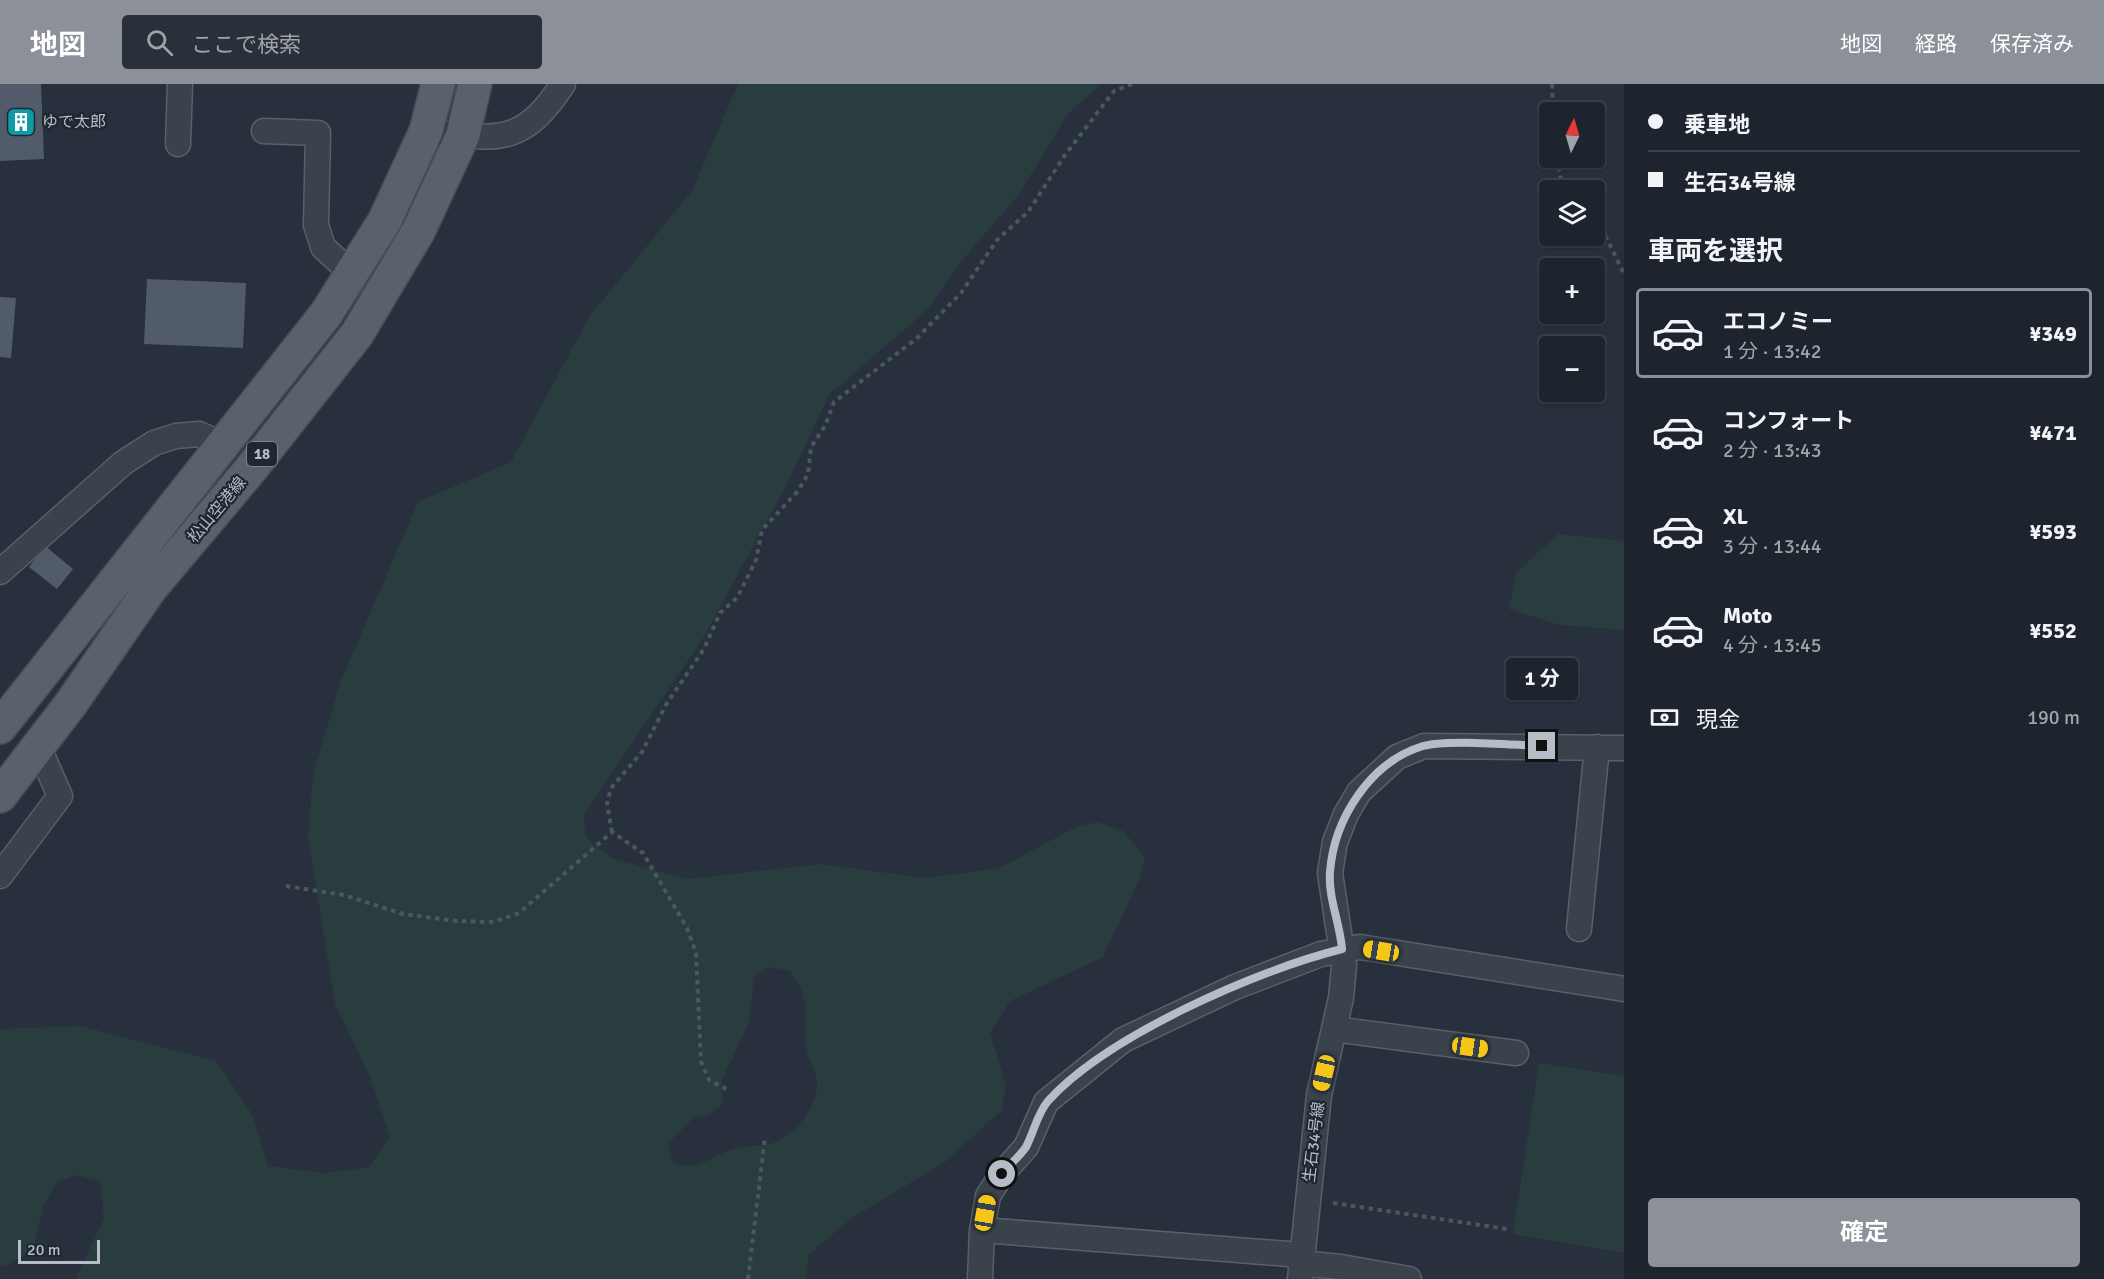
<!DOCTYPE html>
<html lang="ja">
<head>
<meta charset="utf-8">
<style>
  body { margin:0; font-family:Signika,"Noto Sans JP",sans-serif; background:#2a3039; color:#f1f3f6; height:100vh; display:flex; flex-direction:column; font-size:22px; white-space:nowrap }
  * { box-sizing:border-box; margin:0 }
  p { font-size:20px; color:#a0a4aa }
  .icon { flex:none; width:33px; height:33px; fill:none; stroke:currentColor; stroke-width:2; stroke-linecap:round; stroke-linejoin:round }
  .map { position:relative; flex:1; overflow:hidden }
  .side { display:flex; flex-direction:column; background:#1d242d; width:480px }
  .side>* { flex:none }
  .guide { display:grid; align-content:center; height:132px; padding:0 24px; background:#1d242d }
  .needle { width:39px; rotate:5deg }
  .fabs { position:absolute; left:1539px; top:18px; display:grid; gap:12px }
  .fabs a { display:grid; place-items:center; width:66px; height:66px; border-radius:6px; background:#1d242d; box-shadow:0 2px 4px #0004,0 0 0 2px #3b4149; font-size:30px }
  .scale { position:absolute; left:18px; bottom:15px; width:82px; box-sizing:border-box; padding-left:6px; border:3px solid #b6bdc7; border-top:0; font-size:16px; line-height:21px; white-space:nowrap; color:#b6bdc7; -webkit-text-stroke:4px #1f2731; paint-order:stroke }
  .end { position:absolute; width:27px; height:27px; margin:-14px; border:8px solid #b6bdc7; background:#111; box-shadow:0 0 0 3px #111 }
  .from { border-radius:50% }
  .bubble { position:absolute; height:42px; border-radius:6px; background:#1d242d; box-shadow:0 2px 4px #0004,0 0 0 2px #3b4149; font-size:20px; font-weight:700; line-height:42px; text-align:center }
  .car { position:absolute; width:18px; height:36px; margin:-18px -9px; border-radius:8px; box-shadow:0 0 4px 2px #0007; background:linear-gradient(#f5c518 24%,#345 0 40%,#f5c518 0 76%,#345 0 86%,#f5c518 0) }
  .guide b { display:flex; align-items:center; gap:21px; height:57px; font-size:22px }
  .guide b+b { border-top:2px solid #3b4149 }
  .guide i { width:15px; height:15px; background:#f1f3f6 }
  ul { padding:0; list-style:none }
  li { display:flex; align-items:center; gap:18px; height:90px; margin:0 12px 9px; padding:0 12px; border:3px solid transparent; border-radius:6px }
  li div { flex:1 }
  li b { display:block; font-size:22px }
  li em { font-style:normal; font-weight:700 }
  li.selected { border-color:#8c9099 }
  li>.icon { width:54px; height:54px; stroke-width:1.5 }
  h2 { padding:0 24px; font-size:27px; line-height:72px }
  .pay { display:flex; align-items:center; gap:15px; height:66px; padding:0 24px; font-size:22px }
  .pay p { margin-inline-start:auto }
  .button { display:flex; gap:12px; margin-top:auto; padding:12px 24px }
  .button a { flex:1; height:69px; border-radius:6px; background:#8c9099; color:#fff; font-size:24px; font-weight:700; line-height:69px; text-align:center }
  header { display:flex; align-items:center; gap:36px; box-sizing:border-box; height:84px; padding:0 30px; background:#8c9099; color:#fff }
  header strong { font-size:28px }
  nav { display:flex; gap:33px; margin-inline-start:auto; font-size:21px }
  .search { width:420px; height:54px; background:#2a3039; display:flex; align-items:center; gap:15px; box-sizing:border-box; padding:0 21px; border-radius:6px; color:#a0a4aa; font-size:22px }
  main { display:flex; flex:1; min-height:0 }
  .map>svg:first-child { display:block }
  .green { fill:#2a3d3e; fill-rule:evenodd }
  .building { fill:#525b69 }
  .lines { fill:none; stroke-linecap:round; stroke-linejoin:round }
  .street-casing { stroke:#58606a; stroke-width:27 }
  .primary-casing { stroke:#434b55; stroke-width:36 }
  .path { stroke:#48595c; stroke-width:4; stroke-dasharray:4.5 4.5; stroke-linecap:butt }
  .street { stroke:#3a424c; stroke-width:24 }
  .primary { stroke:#58616c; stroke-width:33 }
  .route { stroke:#b6bdc7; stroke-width:8 }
  .labels { text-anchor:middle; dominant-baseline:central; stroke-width:4.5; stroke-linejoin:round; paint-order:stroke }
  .shield { fill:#1f2731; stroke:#89909a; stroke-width:1.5 }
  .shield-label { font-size:15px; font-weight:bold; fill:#b6bdc7 }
  .poi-label { font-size:16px; fill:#b6bdc7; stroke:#1f2731; text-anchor:start }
  .street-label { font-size:16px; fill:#b6bdc7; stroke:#1f2731 }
</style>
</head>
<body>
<header>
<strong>地図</strong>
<div class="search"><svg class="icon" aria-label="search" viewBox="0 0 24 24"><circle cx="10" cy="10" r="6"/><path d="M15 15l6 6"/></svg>ここで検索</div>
<nav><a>地図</a><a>経路</a><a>保存済み</a></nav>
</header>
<main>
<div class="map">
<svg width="1624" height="1195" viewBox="0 0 1624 1195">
  <rect width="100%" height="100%" fill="#27303c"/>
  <path class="green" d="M738,0H1101L1067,31L1019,110L959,180L928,225L829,311L786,402L702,556L584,730L585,752L611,774L687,795L820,780L925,794L1000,784L1076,743L1097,738L1123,747L1145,773L1139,796L1103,873L1010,917L990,949L1006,1000L1002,1026L945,1078L852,1134L808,1171L807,1195H75L104,1135L101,1098L77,1091L57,1098L43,1123L33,1165L5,1182H0V945L80,942L216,977L252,1030L268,1082L326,1089L369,1083L390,1053L369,990L335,920L308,753L313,691L340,599L418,418L511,378L589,233L692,107ZM769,883L790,887C810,912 805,930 806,960C807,976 817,989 817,999C818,1021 798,1047 778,1057C765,1063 748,1061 734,1065C709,1072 703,1086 673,1080L668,1059L694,1033L708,1032L723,1020L721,998L749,939L754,892Z
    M1558,450L1624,457V546L1559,541L1509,525L1516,489Z
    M1539,979L1624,992V1169L1513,1150Z"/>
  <path class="building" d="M0,0H41L44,75L0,77Z
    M147,195L246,199L243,264L144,260Z
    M0,213L16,214L11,274L0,273Z
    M45,462L73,485L57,505L29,483Z"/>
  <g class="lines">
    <g class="street-casing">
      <path id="street" d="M264,47L318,49L316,141L323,163L352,190
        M426,47C496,55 521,64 563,0
        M178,60L180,0
        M0,488L123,379L154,359L176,352L199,350L224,361
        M0,792L60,712L38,662
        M1579,845L1597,663
        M1334,945L1516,969
        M982,1146L1301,1171
        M1300,1179L1341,1183L1409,1195
        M980,1195L982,1146L988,1112L1002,1090L1026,1063L1046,1018L1123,956L1235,903L1321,870L1360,863L1624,905
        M1300,1195L1319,1011L1341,914L1344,882L1330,789L1335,758L1346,730L1359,708L1397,673L1424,662L1624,664"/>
    </g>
    <g class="primary-casing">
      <path id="primary" d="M0,643L326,230L385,136L426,47L438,0
        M0,712L70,621L150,505L250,386L357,250L419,146L463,51L475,0"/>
    </g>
    <path class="path" d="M1552,0L1553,28
      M1557,74L1561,96L1567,106
      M1594,138L1603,147L1624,190
      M612,748L607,720L611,704L642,668L667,619L704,565L720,529L737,514L756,476L762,446L798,407L808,390L811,363L825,342L834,318L916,255L961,209L997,156L1028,128L1065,71L1114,7L1132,0
      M286,802L344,811L403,830L456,837L494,838L519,829L612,748L643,769L687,844L696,869L701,978L709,996L728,1006
      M1333,1119L1507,1145
      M748,1195L765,1053"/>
    <use href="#street" class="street"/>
    <use href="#primary" class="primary"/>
  </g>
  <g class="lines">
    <path class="route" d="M1002,1090C1009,1081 1020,1072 1026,1063C1034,1048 1037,1030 1048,1017C1107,952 1257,886 1342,865C1340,839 1328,814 1330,788C1334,735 1370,678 1423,662C1448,655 1513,661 1542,662"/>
  </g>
  <defs>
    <g id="building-square" transform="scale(1.5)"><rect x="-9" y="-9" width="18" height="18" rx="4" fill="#0f9aa8" stroke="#1f2731"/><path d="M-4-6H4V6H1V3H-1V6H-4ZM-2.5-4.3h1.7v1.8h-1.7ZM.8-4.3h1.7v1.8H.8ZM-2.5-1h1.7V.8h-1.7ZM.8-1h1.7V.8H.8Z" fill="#fff"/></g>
  </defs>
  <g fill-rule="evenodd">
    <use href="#building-square" x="21" y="38"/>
  </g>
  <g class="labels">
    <rect class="shield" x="247" y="358" width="30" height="24" rx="4.5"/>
    <g class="shield-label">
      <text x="262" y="370">18</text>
    </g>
    <g class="poi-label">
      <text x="42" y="38">ゆで太郎</text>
    </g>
    <g class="street-label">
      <text transform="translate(217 426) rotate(-50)">松山空港線</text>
      <text transform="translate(1314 1058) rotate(-83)">生石34号線</text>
    </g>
  </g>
</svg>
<div class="fabs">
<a><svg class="needle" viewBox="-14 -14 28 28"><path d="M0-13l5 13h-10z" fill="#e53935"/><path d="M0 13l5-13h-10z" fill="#a0a4aa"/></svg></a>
<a><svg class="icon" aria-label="layers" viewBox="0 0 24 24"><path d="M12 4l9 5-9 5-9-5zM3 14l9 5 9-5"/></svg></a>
<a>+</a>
<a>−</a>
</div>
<div class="scale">20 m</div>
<i class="end from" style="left:1002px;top:1090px"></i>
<i class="end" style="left:1542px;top:662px"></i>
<div class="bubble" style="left:1506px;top:574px;width:72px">1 分</div>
<i class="car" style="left:1381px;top:867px;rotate:279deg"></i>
<i class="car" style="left:1470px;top:963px;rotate:98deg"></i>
<i class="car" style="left:1324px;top:989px;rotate:193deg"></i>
<i class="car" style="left:985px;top:1129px;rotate:10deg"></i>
</div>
<section class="side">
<div class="guide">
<b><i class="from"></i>乗車地</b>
<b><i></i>生石34号線</b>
</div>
<h2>車両を選択</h2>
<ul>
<li class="selected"><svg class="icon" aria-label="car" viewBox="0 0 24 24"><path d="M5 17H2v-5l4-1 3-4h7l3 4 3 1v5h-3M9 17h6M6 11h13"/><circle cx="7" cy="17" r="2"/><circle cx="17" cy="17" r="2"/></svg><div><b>エコノミー</b><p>1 分 · 13:42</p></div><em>¥349</em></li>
<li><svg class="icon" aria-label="car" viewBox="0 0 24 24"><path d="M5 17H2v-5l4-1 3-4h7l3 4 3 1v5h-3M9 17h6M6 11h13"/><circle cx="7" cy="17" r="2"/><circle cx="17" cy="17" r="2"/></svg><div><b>コンフォート</b><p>2 分 · 13:43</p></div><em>¥471</em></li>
<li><svg class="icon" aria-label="car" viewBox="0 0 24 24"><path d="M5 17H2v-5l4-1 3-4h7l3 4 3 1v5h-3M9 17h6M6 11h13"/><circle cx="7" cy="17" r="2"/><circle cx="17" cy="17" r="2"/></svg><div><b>XL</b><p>3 分 · 13:44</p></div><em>¥593</em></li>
<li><svg class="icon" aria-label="car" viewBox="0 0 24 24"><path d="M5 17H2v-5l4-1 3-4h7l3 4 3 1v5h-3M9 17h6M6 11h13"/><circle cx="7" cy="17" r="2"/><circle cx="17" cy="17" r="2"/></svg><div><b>Moto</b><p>4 分 · 13:45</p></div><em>¥552</em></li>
</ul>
<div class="pay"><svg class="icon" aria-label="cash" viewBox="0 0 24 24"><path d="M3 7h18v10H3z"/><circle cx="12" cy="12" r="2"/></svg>現金<p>190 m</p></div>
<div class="button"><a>確定</a></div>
</section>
</main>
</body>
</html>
